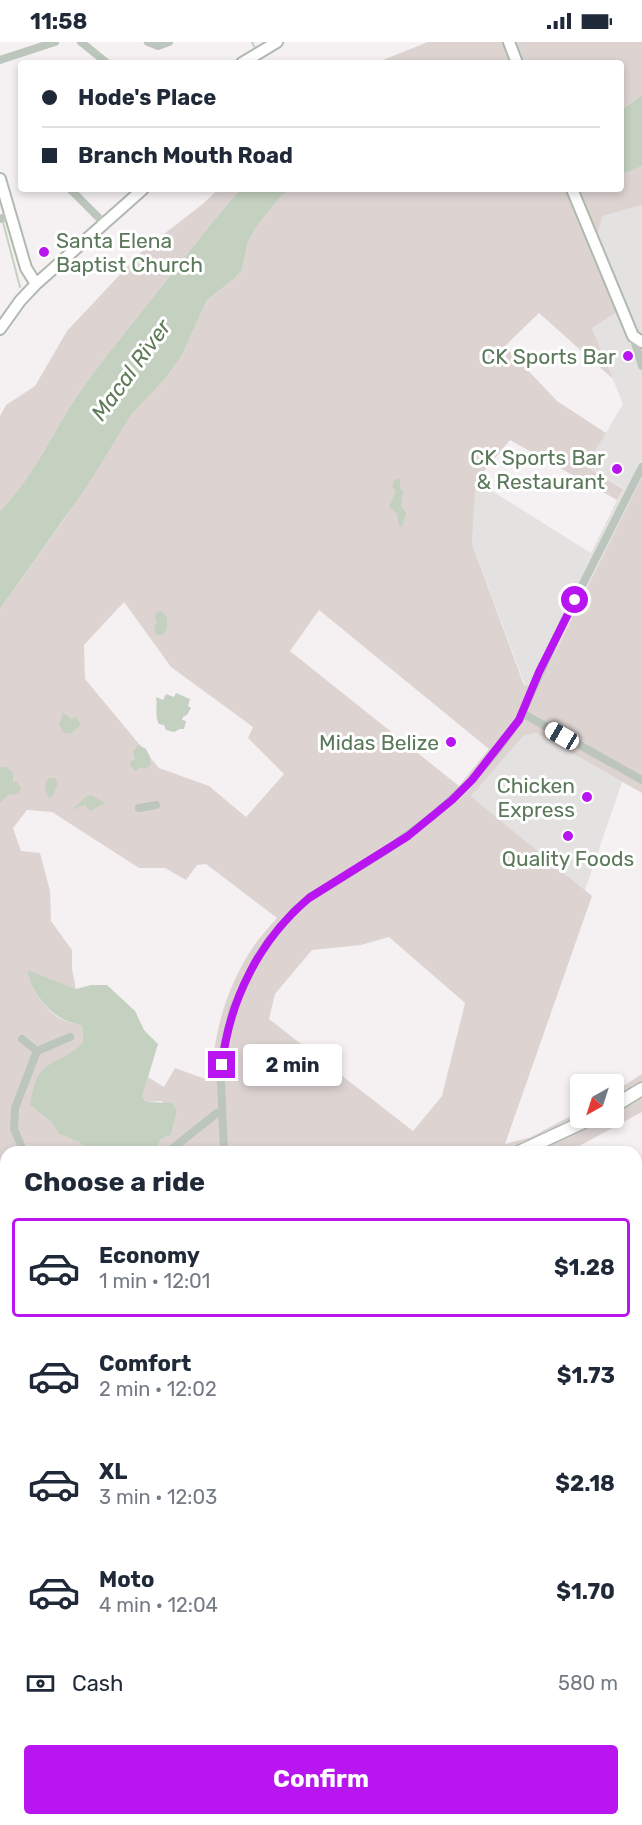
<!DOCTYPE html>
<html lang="en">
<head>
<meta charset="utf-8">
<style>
  body { margin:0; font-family:Rubik,sans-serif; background:#f2f2f3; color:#1f2937; height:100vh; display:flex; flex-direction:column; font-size:22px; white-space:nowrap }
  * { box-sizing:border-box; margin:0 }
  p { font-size:20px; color:#747a83 }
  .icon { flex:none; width:33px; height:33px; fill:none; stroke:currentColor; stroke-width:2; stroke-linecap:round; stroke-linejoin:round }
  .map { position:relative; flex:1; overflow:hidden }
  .panel { position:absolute; left:0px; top:1104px; width:642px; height:680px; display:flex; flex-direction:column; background:#fff; border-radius:18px 18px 0 0; box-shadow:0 3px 9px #0003 }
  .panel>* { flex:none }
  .hud { position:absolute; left:18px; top:18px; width:606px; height:132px; border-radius:6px; box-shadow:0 3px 9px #0003; display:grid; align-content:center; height:132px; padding:0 24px; background:#fff }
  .needle { width:39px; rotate:219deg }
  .buttons { position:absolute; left:570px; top:1032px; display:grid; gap:12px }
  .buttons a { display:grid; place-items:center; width:54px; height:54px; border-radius:6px; background:#fff; box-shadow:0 3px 9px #0003; font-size:30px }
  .end { position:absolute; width:27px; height:27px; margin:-14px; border:8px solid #b815f1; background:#fff; box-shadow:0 0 0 3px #fff }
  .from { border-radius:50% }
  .bubble { position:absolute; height:42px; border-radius:6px; background:#fff; box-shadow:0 3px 9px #0003; font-size:20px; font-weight:700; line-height:42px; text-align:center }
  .car { position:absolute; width:18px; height:36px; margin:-18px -9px; border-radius:8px; box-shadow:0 0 4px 2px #0007; background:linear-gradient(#fff 24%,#345 0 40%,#fff 0 76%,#345 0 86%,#fff 0) }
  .hud b { display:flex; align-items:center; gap:21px; height:57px; font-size:22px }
  .hud b+b { border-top:2px solid #e0e1e3 }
  .hud i { width:15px; height:15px; background:#1f2937 }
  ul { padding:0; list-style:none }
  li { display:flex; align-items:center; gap:18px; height:99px; margin:0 12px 9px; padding:0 12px; border:3px solid transparent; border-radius:6px }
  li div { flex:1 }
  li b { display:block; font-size:22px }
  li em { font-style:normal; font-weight:700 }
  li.on { border-color:#b815f1 }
  li>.icon { width:54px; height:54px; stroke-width:1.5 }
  h2 { padding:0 24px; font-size:27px; line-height:72px }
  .pay { display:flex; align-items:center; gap:15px; height:66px; padding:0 24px; font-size:22px }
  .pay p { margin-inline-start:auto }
  .button { display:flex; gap:12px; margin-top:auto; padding:12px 24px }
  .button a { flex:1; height:69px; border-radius:6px; background:#b815f1; color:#fff; font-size:24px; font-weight:700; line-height:69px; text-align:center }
  .status { display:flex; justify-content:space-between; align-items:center; height:42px; padding:0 30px; background:#fff; direction:ltr }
  .status svg { height:16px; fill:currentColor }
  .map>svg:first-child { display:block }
  .built { fill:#e3e2e1 }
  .green { fill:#ddd4d2; fill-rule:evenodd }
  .water { fill:#c4d0c0 }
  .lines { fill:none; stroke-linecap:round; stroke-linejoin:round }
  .stream { stroke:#c4d0c0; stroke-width:2 }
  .major-casing { stroke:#afb9ae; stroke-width:14 }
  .highway-casing { stroke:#aeb7ae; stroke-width:15 }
  .minor { stroke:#bdc6bd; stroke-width:8 }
  .major { stroke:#fff; stroke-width:10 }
  .highway { stroke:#fff; stroke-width:12 }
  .route { stroke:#b815f1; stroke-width:8 }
  .poi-dot { fill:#b815f1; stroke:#fff; stroke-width:2 }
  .labels { text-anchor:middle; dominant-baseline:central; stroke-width:6; stroke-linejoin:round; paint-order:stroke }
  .poi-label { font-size:21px; fill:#5b795a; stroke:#fff; text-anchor:end }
  .water-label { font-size:22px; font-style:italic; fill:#607b58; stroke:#fff }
</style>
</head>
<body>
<div class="status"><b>11:58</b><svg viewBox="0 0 49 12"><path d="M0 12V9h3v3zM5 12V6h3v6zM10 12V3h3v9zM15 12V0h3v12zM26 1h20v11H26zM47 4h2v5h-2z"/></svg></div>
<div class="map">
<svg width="642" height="1783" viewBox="0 0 642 1783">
  <rect width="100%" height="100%" fill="#f5f1f3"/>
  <path class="built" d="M642,163V435L537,647L525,643L472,502L476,439L591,511L623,446L586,424L623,362L592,286L597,193L603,174Z
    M536,691L622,740L585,848L471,754L524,692Z"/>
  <path class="green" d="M428,0H642V53L621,68V21H375Z
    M642,124V163L603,174L597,193L626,264L592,286L613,337L539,271L505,304L557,359L606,391L586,424L623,447L617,458L510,398L476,439L472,502L524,643L537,647L642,435V751L536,691L524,693L471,754L592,854L505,1102L531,1095L580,1069V1076H614V1050L642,1032V1070L568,1110H155L161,1097L171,1093L177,1069L161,1059L147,1060L142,1055L148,1035L164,1045L175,1026L211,1039C214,991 225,949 251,908C258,897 268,886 277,876L206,822L197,823L186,838L165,826H139L52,770L27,768L13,786L21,809L40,811L50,849L51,879L72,908V927L76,947L27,929C31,946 44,966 59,976C66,980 75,981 82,984L83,1000L77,1008L40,1031L30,1063L51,1080L59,1092L79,1100L91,1110H6V1311L0,1319V567L64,477L131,373L165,337L182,313L207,258L235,236L242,228L248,200L256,185L282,153L291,147H515L540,150L556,147H621V133ZM124,560L171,625L253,685L248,696L284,732L246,775L209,744L159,726L85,637L84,603ZM319,568L489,707L459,744L290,609ZM389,895L465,961L442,1054L413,1089L269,977L275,952L312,908L361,903Z
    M218,147H241C207,184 178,225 146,264C123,293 100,321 79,351C52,391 35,433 0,469V374L6,363L35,344L67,289L142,209L204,161Z
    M0,1403L6,1407V1420L0,1448Z
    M0,1472L6,1477V1541L0,1549Z
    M0,1637L6,1642V1677L0,1673Z
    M0,1733L6,1736V1772L0,1769Z
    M16,1778H80L90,1783H27Z
    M192,1778H346L347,1783H205Z"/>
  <path class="water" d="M642,53V124L621,133V68Z
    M241,147H291L282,153L256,185L248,200L242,228L235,236L207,258L182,313L165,337L131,373L87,444L0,567V469C35,433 52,391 79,351C100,321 123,293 146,264C178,225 207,184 241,147Z
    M400,436V446L403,449L401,464L406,471L402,485L399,484L397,472L389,465L396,449L392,444L394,438Z
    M161,569L167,575V585L163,593H156L154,586L157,579L155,576L156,571Z
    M176,651L190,657L188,664L191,666L187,673L183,675L182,678L186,679L184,687H180L174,690L166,688L164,683L159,682C154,673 158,663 156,655L163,658L166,652L174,655Z
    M63,671L71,677L76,675L81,683L70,692L63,690L59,682Z
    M139,703L146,707L150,715L151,723L146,726H139L135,729L130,723L131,719L135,717L133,709Z
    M0,725H6L13,731V740L18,739V742L21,746L19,751L13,753L10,751L0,761Z
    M49,736H55L58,742L53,753L49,756L45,749L46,740Z
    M91,753L105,761L90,769L85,763L71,768C79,764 82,755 91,753Z
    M27,928L76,947L91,943H107L135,969L144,988L158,1002L142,1055L147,1060L172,1061L177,1069L171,1093L161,1097L155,1110H91L79,1100L59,1092L51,1080L30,1063C32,1053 34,1038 40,1031C51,1017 72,1015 83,1000L82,984C75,981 66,980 59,975C44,965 30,946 27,928Z
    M0,1673L6,1677V1736L0,1733Z
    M80,1778H192L205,1783H90Z"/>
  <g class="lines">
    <path class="stream" d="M252,0L256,8
      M3,180L20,245
      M49,224L96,182"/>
    <g class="major-casing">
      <path id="major" d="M509,0L517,21
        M242,21L277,0
        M0,137L26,226L36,242
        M572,147L633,294L642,300
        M0,287L20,259L36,242L143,147"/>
    </g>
    <g class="highway-casing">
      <path id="highway" d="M614,1064L642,1047
        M519,1110L592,1076
        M0,1180L6,1181"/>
    </g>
    <path class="minor" d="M81,0L107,21
      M148,0L158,4L169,0
      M0,18L55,0
      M70,147L104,181
      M0,177L5,175
      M633,294L642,324
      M522,671L642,738
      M139,766L156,763
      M22,997L37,1009L15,1066L14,1087L24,1110
      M37,1009L70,995
      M168,1110L217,1071L222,1070
      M224,1110L221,1040L224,1004L233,967L257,916L270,897L296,867L309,856L384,810L433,774L472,738L496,710L519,678L564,579L642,425
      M330,1778L331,1783"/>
    <use href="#major" class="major"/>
    <use href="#highway" class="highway"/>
  </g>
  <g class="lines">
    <path class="route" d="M222,1023C229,959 259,898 309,856L408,794L452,758L472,738L519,678L539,630L575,558"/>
  </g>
  <g class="poi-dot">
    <circle cx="44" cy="210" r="6"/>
    <circle cx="628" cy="314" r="6"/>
    <circle cx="617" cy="427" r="6"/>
    <circle cx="451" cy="700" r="6"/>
    <circle cx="587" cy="755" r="6"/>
    <circle cx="568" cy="794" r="6"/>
  </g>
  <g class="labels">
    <g class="poi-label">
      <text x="56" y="198" text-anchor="start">Santa Elena<tspan x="56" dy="24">Baptist Church</tspan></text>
      <text x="616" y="314">CK Sports Bar</text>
      <text x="605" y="415">CK Sports Bar<tspan x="605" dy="24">&amp; Restaurant</tspan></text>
      <text x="439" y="700">Midas Belize</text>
      <text x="575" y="743">Chicken<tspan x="575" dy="24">Express</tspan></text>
      <text x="568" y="816" text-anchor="middle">Quality Foods</text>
    </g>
    <g class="water-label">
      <text transform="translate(131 328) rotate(-54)">Macal River</text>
    </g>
  </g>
</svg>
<div class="buttons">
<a><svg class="needle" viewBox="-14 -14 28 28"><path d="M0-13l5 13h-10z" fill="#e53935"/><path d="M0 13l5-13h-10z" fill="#747a83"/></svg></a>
</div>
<i class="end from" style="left:575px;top:558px"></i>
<i class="end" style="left:222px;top:1023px"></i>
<div class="bubble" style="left:243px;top:1002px;width:99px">2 min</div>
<i class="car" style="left:562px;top:694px;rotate:300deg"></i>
<div class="hud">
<b><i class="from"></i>Hode's Place</b>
<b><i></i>Branch Mouth Road</b>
</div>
<section class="panel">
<h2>Choose a ride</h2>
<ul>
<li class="on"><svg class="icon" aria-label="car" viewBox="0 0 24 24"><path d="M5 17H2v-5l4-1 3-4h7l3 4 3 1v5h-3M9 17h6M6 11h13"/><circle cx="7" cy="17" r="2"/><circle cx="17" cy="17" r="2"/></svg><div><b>Economy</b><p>1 min · 12:01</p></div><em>$1.28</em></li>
<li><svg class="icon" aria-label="car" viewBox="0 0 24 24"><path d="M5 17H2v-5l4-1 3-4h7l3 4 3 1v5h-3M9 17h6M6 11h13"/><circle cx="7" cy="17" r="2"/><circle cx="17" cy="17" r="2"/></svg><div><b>Comfort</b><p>2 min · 12:02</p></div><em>$1.73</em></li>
<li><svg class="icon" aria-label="car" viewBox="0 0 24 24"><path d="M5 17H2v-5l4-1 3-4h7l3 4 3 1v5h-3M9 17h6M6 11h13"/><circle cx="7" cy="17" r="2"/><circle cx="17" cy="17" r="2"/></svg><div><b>XL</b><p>3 min · 12:03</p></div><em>$2.18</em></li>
<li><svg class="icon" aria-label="car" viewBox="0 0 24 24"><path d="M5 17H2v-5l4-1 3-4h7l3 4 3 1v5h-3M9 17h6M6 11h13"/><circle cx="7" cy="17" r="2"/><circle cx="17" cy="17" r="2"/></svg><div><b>Moto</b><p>4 min · 12:04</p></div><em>$1.70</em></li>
</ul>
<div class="pay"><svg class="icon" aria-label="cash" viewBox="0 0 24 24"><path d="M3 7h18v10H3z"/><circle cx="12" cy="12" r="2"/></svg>Cash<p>580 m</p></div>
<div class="button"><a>Confirm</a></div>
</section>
</div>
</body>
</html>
